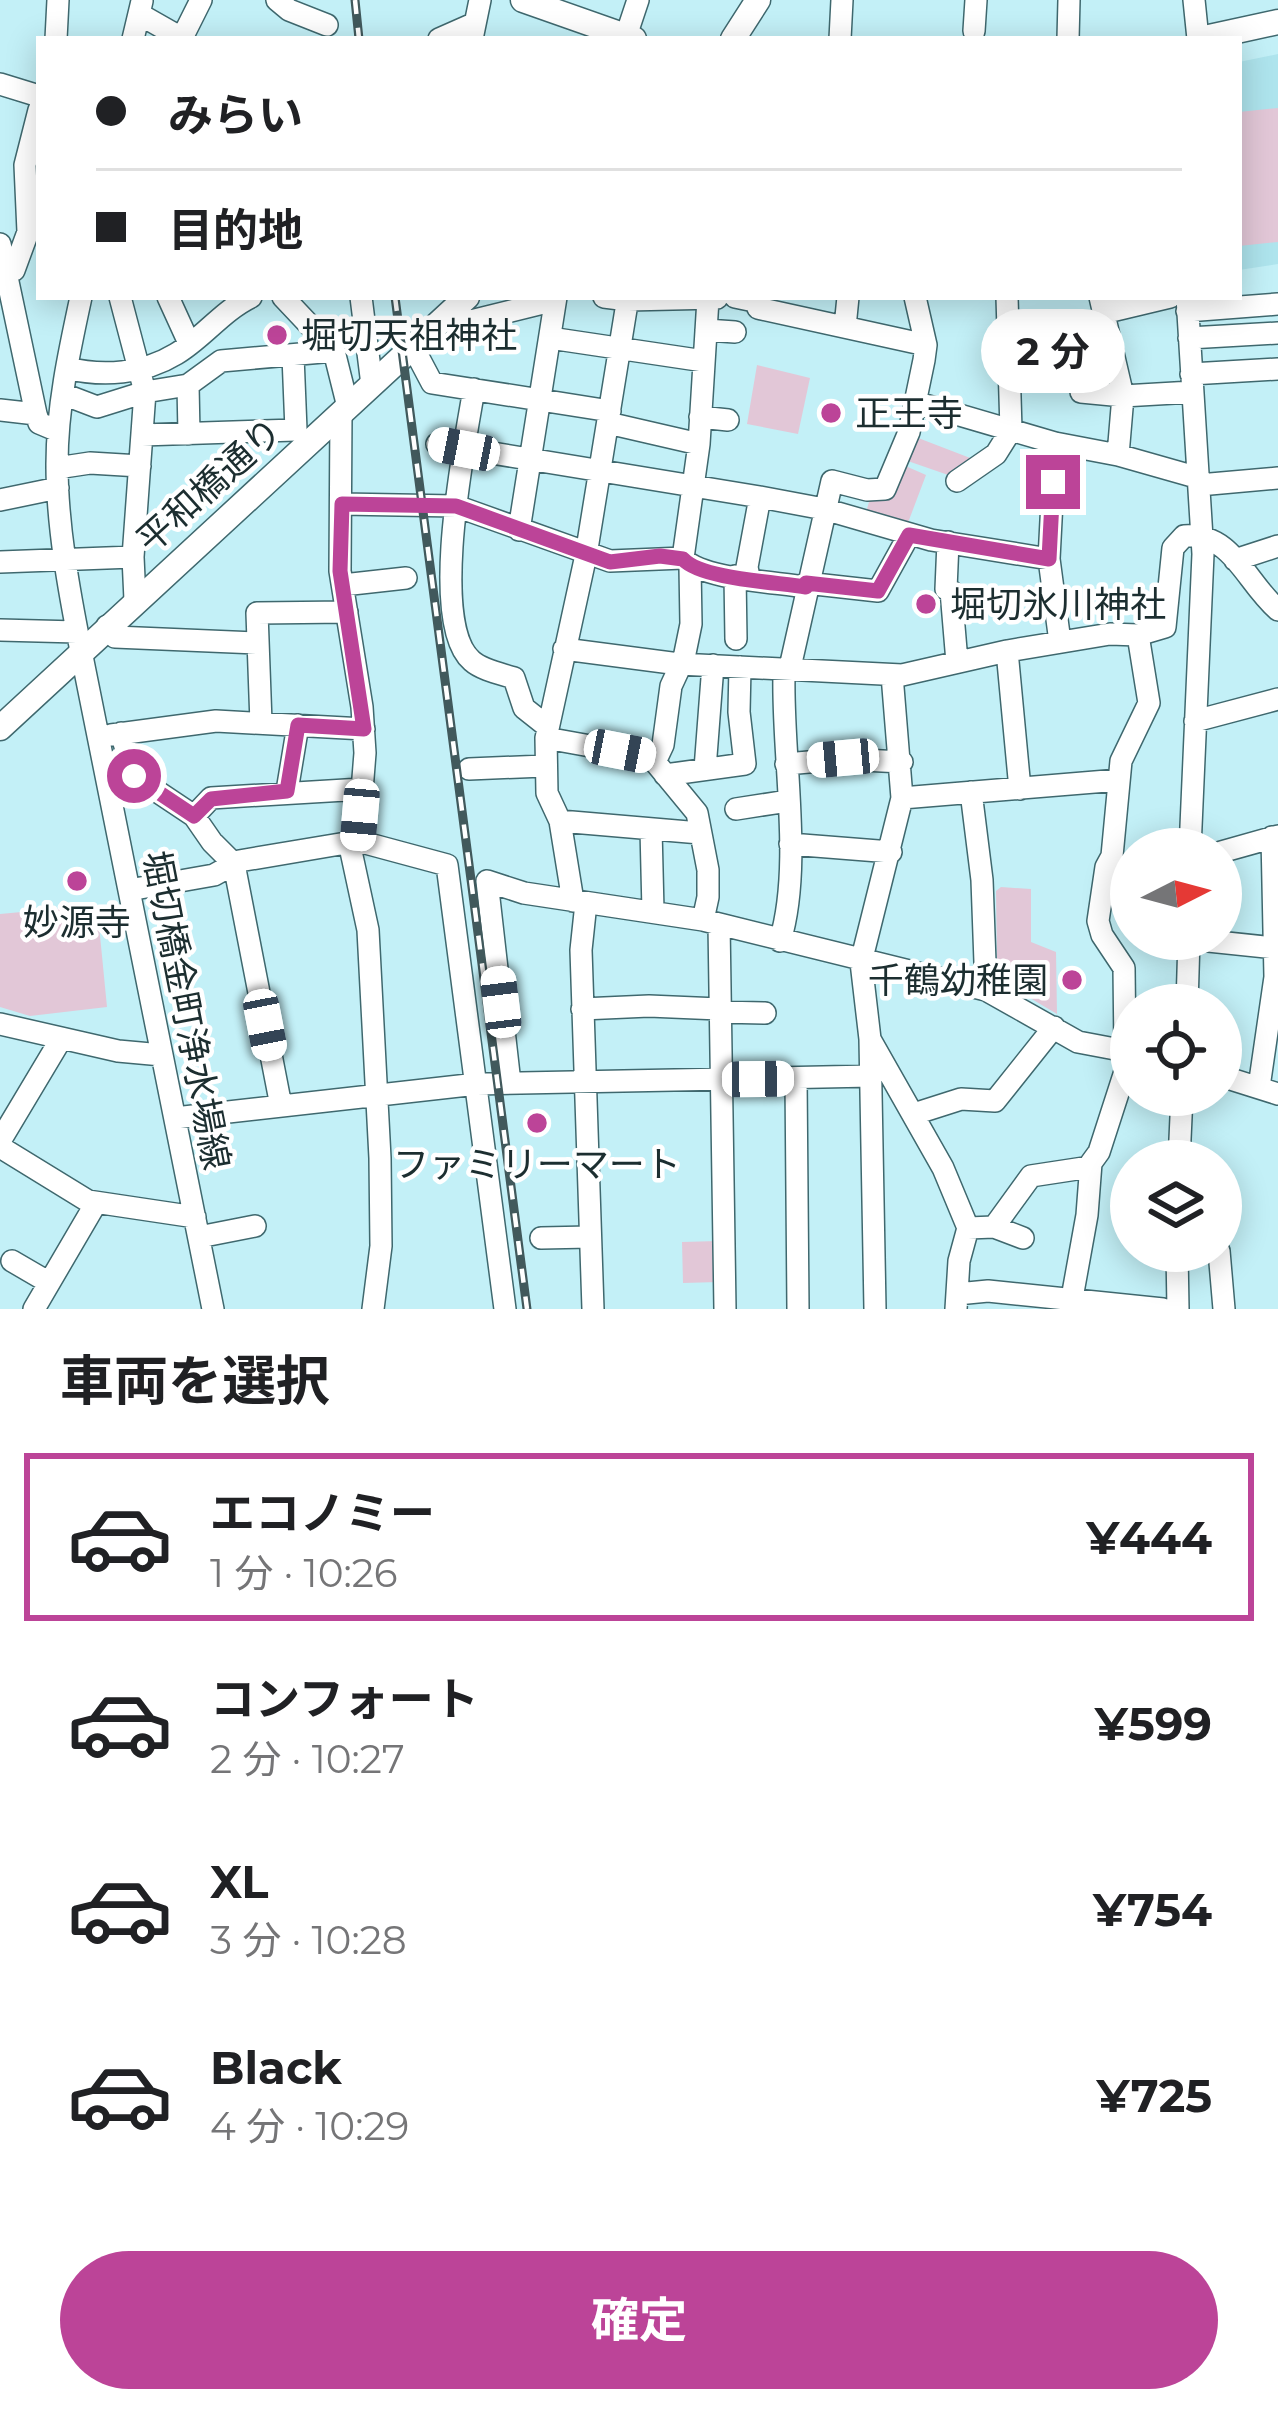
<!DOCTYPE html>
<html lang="ja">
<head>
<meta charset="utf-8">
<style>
  body { margin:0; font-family:Montserrat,"Noto Sans JP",sans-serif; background:#f2f2f2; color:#202124; height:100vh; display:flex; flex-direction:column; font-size:45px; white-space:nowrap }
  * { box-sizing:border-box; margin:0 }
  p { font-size:39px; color:#757577 }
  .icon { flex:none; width:66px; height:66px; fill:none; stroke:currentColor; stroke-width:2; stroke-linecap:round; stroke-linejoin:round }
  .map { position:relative; height:1309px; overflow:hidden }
  .side { display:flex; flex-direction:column; background:#fff; flex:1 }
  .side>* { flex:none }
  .guide { position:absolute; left:36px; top:36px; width:1206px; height:264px; border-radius:0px; box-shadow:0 6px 30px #0003; display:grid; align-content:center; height:264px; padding:0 60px; background:#fff }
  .needle { width:78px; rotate:84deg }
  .fabs { position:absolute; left:1110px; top:828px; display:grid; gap:24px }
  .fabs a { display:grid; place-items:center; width:132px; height:132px; border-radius:50%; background:#fff; box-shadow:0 6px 30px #0003; font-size:60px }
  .end { position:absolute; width:54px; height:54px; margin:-27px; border:15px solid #bc4498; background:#fff; box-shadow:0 0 0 6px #fff }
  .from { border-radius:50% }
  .bubble { position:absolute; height:84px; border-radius:42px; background:#fff; box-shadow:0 6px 30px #0003; font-size:39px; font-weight:700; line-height:84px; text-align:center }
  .car { position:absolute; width:36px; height:72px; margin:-36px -18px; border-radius:15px; box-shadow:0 0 9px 3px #0007; background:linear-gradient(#fff 24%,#345 0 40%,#fff 0 76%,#345 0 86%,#fff 0) }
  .guide b { display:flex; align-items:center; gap:42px; height:114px; font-size:45px }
  .guide b+b { border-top:3px solid #e0e0e0 }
  .guide i { width:30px; height:30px; background:#202124 }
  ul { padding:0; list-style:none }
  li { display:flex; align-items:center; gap:36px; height:168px; margin:0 24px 18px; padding:0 36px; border:6px solid transparent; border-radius:0px }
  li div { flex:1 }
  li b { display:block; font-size:45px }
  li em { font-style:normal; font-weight:700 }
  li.active { border-color:#bc4498 }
  li>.icon { width:108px; height:108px; stroke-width:1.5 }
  h2 { padding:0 60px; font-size:54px; line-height:144px }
  .button { display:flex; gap:24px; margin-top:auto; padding:24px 60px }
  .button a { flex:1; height:138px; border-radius:72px; background:#bc4498; color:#fff; font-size:48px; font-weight:700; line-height:138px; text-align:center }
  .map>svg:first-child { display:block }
  .built { fill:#aee4ed }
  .green { fill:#e2c7d7 }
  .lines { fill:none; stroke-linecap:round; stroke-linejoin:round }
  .minor-casing { stroke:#3f686e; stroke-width:24 }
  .major-casing { stroke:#3f686e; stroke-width:27 }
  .minor { stroke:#fff; stroke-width:21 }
  .major { stroke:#fff; stroke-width:24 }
  .rail-casing { stroke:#41595c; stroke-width:9 }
  .rail { stroke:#fff; stroke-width:4.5; stroke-dasharray:14; stroke-linecap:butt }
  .route { stroke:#bc4498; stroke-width:15 }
  .poi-dot { fill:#bc4498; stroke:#fff; stroke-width:4.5 }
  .labels { text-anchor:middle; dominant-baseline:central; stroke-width:9; stroke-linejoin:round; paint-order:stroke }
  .poi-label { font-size:36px; fill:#1c2e30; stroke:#fff; text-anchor:start }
  .street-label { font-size:36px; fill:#1c2e30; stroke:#fff }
</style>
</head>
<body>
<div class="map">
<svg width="1278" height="1309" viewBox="0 0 1278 1309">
  <rect width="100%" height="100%" fill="#c3f0f7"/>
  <path class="built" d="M1278,54V264L1239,270V62Z"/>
  <path class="green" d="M1278,108V242L1239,246V112Z
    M757,365L810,378L798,434L747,424Z
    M913,436L978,461L954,477L902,459Z
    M901,464L926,475L906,528L865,516L871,495Z
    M1001,887L1031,889V942L1056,952L1057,1014L1001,981V967L997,963L996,891Z
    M97,905L107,1007L30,1016L0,1007V914Z
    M718,1241L719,1282L683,1283L682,1242Z"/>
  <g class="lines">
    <g class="minor-casing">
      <path id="minor" d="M277,0L289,10L327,25
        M1194,0L1198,39
        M139,14L183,39
        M974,31L976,0
        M626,36L638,0
        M182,38L201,0
        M56,39L58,0
        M133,39L142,1
        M439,39L473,24
        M472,39L480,0
        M840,39L842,0
        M1068,39L1069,0
        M0,84L39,96
        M0,244L36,414L39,423L58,431
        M6,273L14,270L28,232L25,165L39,110
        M81,297C69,352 57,408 57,464C57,525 69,591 81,651L213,1309
        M120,297L145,392L133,557L135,600
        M168,297L189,343
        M283,297L334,351L348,407
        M361,297L372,385
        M604,297L628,300L717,298
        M735,297L759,302L758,308L762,309L926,345
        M1100,297L1123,396L1118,455
        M1187,297L1203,554L1190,849
        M1187,311L1278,304
        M1103,313L1170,297
        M448,315L471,321L555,300
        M845,327L848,297
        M706,330L735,332
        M550,338L704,361
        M1189,338L1278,333
        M413,347L432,383L610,411
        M67,368C103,377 143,374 176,354C203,338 222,311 251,297
        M1191,374L1278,369
        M188,385L189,434
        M474,389C465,443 428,624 472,661C482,670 502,674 514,678L524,708L548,727
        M1081,392L1123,396L1192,392
        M63,394L97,407L145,392L188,385L221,361L334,351
        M915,402L1055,443L1118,455L1199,478
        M0,410L36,414
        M341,413L340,571L362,707L365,753L358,841
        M700,417L728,420
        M608,423L699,444
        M142,435L296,430L293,356
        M1055,443L1049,559L1060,642
        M437,444L760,497L824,509L931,540L1049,559
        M57,468L90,463L140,466
        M957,481L996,454L1011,430L1007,297
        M1199,485L1278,478
        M0,500L58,488
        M342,504L456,506L610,561L683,558C700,579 776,582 805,587
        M519,530L556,297
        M948,542L946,589L951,591L957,662
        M683,558L699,444L708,299
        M1235,560L1278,546
        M0,562L133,557
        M690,567L691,624L684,658L671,686L663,745L655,762L697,813L708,870V897L703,920
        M735,576L736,639
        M749,577L747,567L760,497
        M806,583L878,591L909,535
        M343,585L406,578
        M107,626L115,637L257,643
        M0,630L77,632
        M564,649L679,664L902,675L1007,651L1110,634L1138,635L1165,627L1173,548L1184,536C1233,533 1244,580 1278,610
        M1007,651L1020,789
        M1195,721L1278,699
        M261,723L257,613L347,612
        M121,733L134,776L194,816L212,842L234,864L281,1106
        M111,735L216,721L364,729
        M546,738L657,758
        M786,764L843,759L902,762
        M469,769L544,766
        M705,769L713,665
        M665,775L745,764L739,712L740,667
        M287,791L298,725
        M971,792L982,880L986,990
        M902,798L1119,780
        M736,809L788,801
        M194,816L211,798L362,789
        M560,821L700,833
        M651,829L653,911
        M349,842L368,930L380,1158L381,1246L373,1309
        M790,844L891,852
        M1221,852L1278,836
        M129,890L214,875L239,861L358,841L447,865L505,1309
        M573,901L560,821L547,793L546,738L586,555L628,297
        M586,903L581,950L593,1309
        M719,924L725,1309
        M1189,939L1275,948
        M780,941C803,865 782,756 784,676L791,663L832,481L867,490L885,489L909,432L924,360L926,345L915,297
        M1187,1005L1189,939
        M582,1009L649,1006L719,1009
        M719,1012L765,1013
        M0,1024L118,1051L162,1055
        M871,1041L943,1168L968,1228L959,1261L956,1309
        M1125,1050L1124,968L1102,935L1098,921L1106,867L1112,856L1121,761L1149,703L1138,635
        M1221,1076L1278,1094
        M796,1078L798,1309
        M510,1083L487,881L524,893L703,920L986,990L1078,1042L1131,1052
        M1259,1087L1275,977L1272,837
        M914,1114L961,1099L995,1101L1054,1027
        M175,1118L477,1084L871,1076
        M0,1141L61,1039
        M0,1147L88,1201L195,1217
        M1179,1161L1182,1095
        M994,1227L1023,1238
        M968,1228L994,1227L1031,1176L1090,1167
        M199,1237L255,1226
        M541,1238L590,1237
        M1177,1251L1178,1309
        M1219,1251L1224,1309
        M12,1261L48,1282
        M957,1294L988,1291L1163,1309
        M34,1309L96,1203
        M875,1309L870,1039L861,962L902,798L892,675
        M1070,1309L1087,1215L1091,1163L1099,1152L1131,1053"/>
    </g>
    <g class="major-casing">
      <path id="major" d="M523,0L634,39
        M733,39L758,0
        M1200,39L1278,22
        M0,728L467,297"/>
    </g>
    <use href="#minor" class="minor"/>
    <use href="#major" class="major"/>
    <g class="rail-casing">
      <path id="rail" d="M355,0L359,39
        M395,297L527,1309"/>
    </g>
    <use href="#rail" class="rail"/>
  </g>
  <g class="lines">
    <path class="route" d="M134,776L194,816L211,799L287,791L298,725L364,729L340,571L342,504L456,506L610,562L660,556L683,559C701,579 776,582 806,587V583L878,591L909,535L1049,559L1053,482"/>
  </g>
  <g class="poi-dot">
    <circle cx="277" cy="335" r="12"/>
    <circle cx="831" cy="413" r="12"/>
    <circle cx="926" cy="604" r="12"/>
    <circle cx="77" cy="881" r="12"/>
    <circle cx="1072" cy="980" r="12"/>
    <circle cx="537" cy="1123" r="12"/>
  </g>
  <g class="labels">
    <g class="poi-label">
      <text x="301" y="335">堀切天祖神社</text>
      <text x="855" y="413">正王寺</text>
      <text x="950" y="604">堀切氷川神社</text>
      <text x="77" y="922" text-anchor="middle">妙源寺</text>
      <text x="1048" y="980" text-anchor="end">千鶴幼稚園</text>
      <text x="537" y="1164" text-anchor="middle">ファミリーマート</text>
    </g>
    <g class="street-label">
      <text transform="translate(209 485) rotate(-42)">平和橋通り</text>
      <text transform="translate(187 1010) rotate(79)">堀切橋金町浄水場線</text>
    </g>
  </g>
</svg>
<div class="fabs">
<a><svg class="needle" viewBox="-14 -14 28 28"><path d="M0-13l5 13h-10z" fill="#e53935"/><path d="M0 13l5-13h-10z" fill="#757577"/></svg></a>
<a><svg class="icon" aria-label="locate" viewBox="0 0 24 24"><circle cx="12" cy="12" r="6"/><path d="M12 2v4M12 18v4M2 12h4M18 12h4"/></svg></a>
<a><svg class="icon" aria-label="layers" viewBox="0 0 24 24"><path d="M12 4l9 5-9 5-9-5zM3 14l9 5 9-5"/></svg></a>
</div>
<i class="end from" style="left:134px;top:776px"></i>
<i class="end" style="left:1053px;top:482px"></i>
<div class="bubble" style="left:981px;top:309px;width:144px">2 分</div>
<i class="car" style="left:464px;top:449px;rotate:281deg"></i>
<i class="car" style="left:620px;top:751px;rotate:101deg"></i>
<i class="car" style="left:843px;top:758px;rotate:265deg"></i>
<i class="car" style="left:360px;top:815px;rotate:185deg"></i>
<i class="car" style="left:501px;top:1002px;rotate:353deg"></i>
<i class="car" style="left:265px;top:1025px;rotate:169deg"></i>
<i class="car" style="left:758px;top:1079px;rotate:89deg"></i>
<div class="guide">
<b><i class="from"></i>みらい</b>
<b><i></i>目的地</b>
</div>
</div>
<section class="side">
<h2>車両を選択</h2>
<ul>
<li class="active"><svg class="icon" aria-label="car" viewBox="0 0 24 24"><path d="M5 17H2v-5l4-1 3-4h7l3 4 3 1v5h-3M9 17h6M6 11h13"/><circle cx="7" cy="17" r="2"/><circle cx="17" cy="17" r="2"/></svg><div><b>エコノミー</b><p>1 分 · 10:26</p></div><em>¥444</em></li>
<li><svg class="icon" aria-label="car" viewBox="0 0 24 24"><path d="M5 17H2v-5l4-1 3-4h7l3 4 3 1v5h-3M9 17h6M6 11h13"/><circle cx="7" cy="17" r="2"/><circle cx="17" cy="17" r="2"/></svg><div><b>コンフォート</b><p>2 分 · 10:27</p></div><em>¥599</em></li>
<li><svg class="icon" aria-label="car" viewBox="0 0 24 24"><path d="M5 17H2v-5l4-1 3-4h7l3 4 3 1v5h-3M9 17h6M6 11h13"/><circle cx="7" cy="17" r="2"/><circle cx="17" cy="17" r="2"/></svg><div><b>XL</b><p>3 分 · 10:28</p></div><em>¥754</em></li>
<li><svg class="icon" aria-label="car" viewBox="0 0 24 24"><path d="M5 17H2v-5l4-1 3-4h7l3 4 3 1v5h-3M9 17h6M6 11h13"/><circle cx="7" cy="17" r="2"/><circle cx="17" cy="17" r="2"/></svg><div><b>Black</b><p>4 分 · 10:29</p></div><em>¥725</em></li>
</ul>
<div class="button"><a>確定</a></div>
</section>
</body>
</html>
